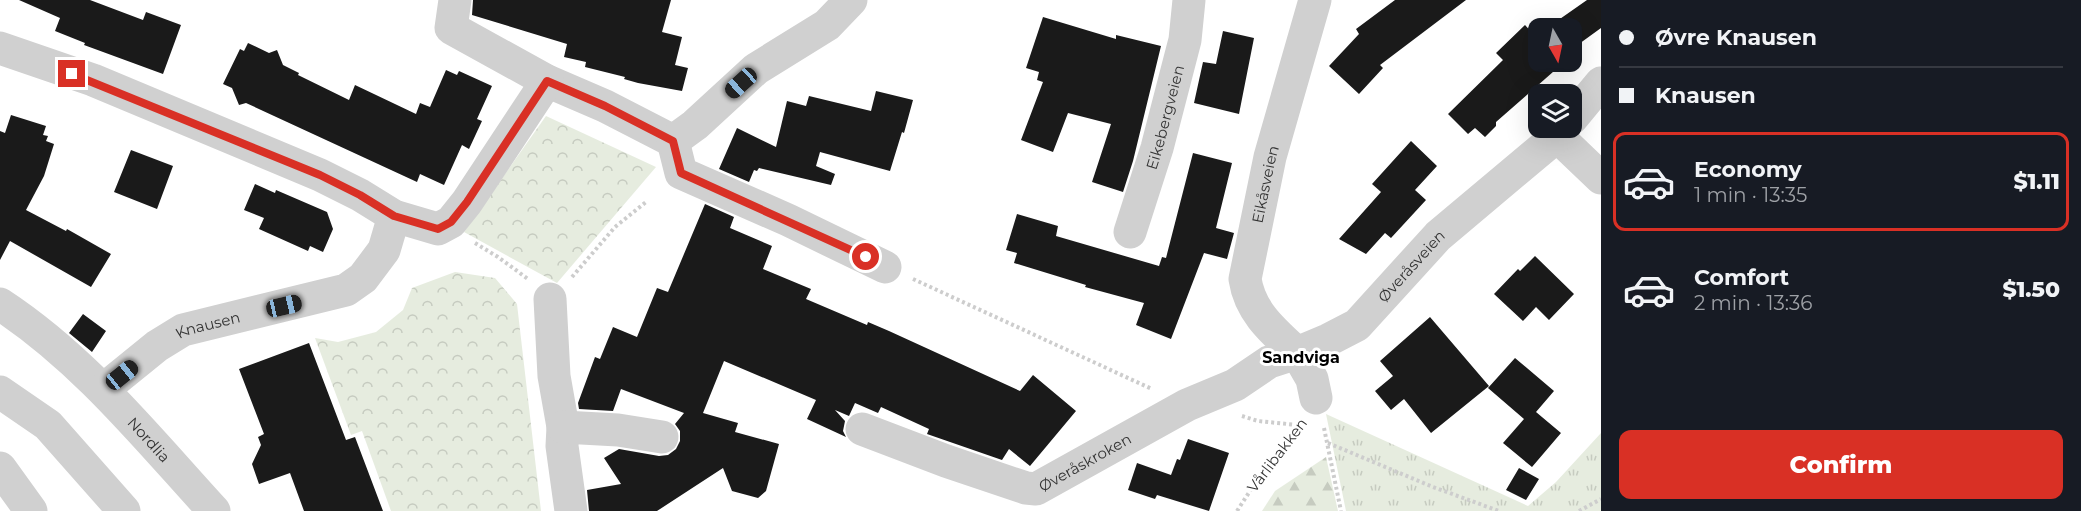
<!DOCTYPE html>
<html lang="en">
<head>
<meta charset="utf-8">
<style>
  body { margin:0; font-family:Montserrat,sans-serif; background:#20242c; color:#f1f3f6; height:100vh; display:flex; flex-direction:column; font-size:22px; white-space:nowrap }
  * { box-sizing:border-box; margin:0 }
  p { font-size:20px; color:#9ea1a6 }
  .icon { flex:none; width:33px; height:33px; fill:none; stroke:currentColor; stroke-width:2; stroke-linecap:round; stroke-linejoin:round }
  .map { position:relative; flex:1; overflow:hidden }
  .drawer { display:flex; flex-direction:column; background:#171b24; width:480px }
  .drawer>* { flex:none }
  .hud { display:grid; align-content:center; height:132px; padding:0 18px; background:#171b24 }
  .needle { width:39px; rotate:171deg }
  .fabs { position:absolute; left:1528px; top:18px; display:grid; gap:12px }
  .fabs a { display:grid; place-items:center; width:54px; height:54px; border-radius:12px; background:#171b24; box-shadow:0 6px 24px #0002; font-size:30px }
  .end { position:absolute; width:27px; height:27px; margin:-14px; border:8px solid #d93025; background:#fff; box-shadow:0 0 0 3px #fff }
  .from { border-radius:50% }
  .car { position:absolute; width:18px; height:36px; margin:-18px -9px; border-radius:8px; box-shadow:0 0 4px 2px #0007; background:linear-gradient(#222 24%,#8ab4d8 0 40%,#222 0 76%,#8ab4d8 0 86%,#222 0) }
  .hud b { display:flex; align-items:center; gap:21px; height:57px; font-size:22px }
  .hud b+b { border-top:2px solid #363941 }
  .hud i { width:15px; height:15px; background:#f1f3f6 }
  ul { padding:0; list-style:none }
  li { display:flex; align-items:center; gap:18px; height:99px; margin:0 12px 9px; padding:0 6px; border:3px solid transparent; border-radius:12px }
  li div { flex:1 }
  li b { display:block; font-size:22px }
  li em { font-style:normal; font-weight:800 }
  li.selected { border-color:#d93025 }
  li>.icon { width:54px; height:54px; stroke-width:1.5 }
  .primary-button { display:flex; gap:12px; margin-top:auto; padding:12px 18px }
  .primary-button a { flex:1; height:69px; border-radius:12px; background:#d93025; color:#fff; font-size:24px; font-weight:800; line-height:69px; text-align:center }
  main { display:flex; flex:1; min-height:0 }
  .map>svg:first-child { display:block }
  .grass { fill:url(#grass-tufts) }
  .forest { fill:url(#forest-firs) }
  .park { fill:url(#park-crowns) }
  .building { fill:#1a1a1a }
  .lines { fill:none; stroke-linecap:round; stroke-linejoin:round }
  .path { stroke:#cdcdcd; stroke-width:4; stroke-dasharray:3 3; stroke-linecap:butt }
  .minor { stroke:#d0d0d0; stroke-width:33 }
  .route { stroke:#d93025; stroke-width:8 }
  .labels { text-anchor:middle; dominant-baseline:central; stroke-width:6; stroke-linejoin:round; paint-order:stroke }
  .street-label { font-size:15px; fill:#333; stroke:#fff }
  .neighbourhood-label { font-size:16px; font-weight:bold; fill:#000; stroke:#fff }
</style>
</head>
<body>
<main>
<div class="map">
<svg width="1601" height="511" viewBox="0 0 1601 511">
  <defs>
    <pattern id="grass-tufts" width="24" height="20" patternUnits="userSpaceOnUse" patternTransform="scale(1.5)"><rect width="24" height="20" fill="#e6ecdf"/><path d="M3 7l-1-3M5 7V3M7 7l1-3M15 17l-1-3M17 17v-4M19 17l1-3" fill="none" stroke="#c6cbc0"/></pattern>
    <pattern id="forest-firs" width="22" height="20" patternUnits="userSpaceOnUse" patternTransform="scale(1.5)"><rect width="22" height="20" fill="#e6ecdf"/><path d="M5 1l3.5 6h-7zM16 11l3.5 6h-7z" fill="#c6cbc0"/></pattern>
    <pattern id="park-crowns" width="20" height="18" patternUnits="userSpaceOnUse" patternTransform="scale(1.5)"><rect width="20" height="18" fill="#e6ecdf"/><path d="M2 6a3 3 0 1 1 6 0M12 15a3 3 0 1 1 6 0" fill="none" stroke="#c6cbc0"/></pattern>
  </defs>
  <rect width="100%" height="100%" fill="#fff"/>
  <path class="grass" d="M1326,414L1528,506L1556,482L1601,433V511H1346Z"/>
  <path class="forest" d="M1326,457L1338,511H1262L1275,491Z"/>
  <path class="park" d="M546,116L656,167L557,283L464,232Z
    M455,272L495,278L517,304L541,511H391L362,431L351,435L315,338L338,342L376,332L403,310L412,288Z"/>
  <path class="building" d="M19,0H90L143,20L146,12L181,25L163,74L84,45L85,43L55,31L60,18Z
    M473,0H671L662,32L682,37L675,65L688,68L682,91L638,83L624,79L625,77L585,67L586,62L564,57L567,44L472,15Z
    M1395,0H1466L1380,65L1383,68L1359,94L1329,66L1359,34L1356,29Z
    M1587,0H1601V28L1572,49V28H1547Z
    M1043,17L1116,39V35L1161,46L1133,161L1123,192L1092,182L1111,124L1068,113L1053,152L1021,140L1043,82L1037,80L1039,72L1026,68Z
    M1525,25L1536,37L1539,35V62H1560L1562,64L1496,122V126L1485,137L1475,128L1468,134L1448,114L1503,60L1496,53Z
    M1223,31L1254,38L1239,114L1194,103L1203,62L1216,64Z
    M248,43L269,53L277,50L283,65L299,73L298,75L349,100L355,85L416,114L420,103L430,107L446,70L457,75L459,71L492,86L477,119L482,121L469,149L462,145L444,185L420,174L417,182L246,103L239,105L232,88L223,84L240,49L244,51Z
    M876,91L913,100L904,133L902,132L890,171L820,152L816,166L835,174L831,185L759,168L757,171L754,170L749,182L719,169L737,128L776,147L787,101L806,106L809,96L871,111Z
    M11,115L46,126L43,135L48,136L46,141L54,144L44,176L26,210L66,231L67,229L111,254L91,287L10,241L0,260V131L5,133Z
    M1411,141L1437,166L1415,190L1426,200L1391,238L1385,233L1366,254L1339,239L1381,192L1372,184Z
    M131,150L173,166L157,209L114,192Z
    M1193,153L1232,163L1216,228L1234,233L1227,259L1204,253L1171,339L1136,325L1144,303L1085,287L1086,285L1014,263L1017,253L1006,250L1017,214L1058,226L1056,236L1159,266L1162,257L1166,258Z
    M255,184L275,193L276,190L327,212L333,229L323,252L310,246L308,251L259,229L264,218L244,210Z
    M705,204L734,217L730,228L772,246L763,269L811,289L806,299L867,325L868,322L889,331L1020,391L1033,375L1076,411L1030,466L1009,449L1002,460L927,434L929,429L881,407L878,413L855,403L849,416L835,410L845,421L843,431L846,437L807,419L816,400L724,361L703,413L738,423L735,432L779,444L766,491L758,498L732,491L723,468L657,511H589L587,490L621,484L604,458L619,449L659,456L668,455L676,449L680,441V431L675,424L684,413L621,389L613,411L579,409L578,403L595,357L600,359L613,327L637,337L657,288L668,292Z
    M1535,256L1574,294L1549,320L1536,307L1523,321L1494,294L1518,269L1520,271Z
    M83,314L106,331L92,352L69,333Z
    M1430,317L1489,386L1431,433L1404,399L1391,410L1375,391L1393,376L1380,361Z
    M309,343L346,440L355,437L383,511H304L290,473L259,484L252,464L261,445L258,437L264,434L239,369Z
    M1515,358L1554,391L1536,412L1561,433L1532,467L1503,443L1524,419L1488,388Z
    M1188,439L1229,453L1209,511L1157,495L1155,499L1128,490L1137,463L1171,475L1177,459L1180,460Z
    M1519,468L1539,479L1526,500L1506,490Z"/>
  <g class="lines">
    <path class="path" d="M475,243L498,257L528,279
      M572,277L615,227L646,202
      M913,279L1152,389
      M1242,416L1258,421L1297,425
      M1324,428L1341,511
      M1328,443L1433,487L1499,511
      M1237,511L1252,488L1301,425
      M1579,511L1601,499"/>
    <g class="minor">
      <path d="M455,0L451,28L547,81L605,106L673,141"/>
      <path d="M0,48L93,80L320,175L360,195L394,216L438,229L451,222L467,202L547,81"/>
      <path d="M1572,118L1601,83"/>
      <path d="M1557,136L1601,178"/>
      <path d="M673,141L681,173L788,220L885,267"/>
      <path d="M673,141L695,125L756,69L827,25L851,0"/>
      <path id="s1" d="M1130,232L1157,148L1185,40L1189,0"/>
      <path d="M550,299L554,376L563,427L562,446L571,511"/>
      <path id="s2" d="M0,304C84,359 147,438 214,511"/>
      <path id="s3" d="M104,389L157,346L183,330L346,290L363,278L384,250L394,216"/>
      <path d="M0,392L48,425L124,511"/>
      <path id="s4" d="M1316,398L1312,379L1297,353L1328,340L1357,325L1438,236L1557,136L1564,128"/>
      <path d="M563,427L618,430L662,437"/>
      <path id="s5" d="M862,429L946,461L1026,488L1036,489L1187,405L1235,385L1269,362L1297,353C1273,331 1250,312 1245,279L1270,157L1315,0"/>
      <path d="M0,468L31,511"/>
    </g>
  </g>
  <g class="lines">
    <path class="route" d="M72,74L320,175L360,195L394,216L438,229L451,222L467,202L547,81L605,106L673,141L681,173L866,257"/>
  </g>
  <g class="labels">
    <g class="street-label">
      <text stroke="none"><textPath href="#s1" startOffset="120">Eikebergveien</textPath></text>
      <text stroke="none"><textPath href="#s5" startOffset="669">Eikåsveien</textPath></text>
      <text stroke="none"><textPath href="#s4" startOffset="196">Øveråsveien</textPath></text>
      <text stroke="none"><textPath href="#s3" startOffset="124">Knausen</textPath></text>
      <text stroke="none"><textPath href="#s2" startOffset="202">Nordlia</textPath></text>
      <text transform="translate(1277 455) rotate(-53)">Vårlibakken</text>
      <text stroke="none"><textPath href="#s5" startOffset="240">Øveråskroken</textPath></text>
    </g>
    <g class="neighbourhood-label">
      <text x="1301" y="357">Sandviga</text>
    </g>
  </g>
</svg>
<div class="fabs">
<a><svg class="needle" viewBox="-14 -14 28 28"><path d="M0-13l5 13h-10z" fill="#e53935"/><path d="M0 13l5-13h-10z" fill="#9ea1a6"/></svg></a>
<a><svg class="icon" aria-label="layers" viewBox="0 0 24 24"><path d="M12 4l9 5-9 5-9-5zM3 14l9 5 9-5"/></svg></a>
</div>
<i class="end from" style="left:866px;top:257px"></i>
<i class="end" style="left:72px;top:74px"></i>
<i class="car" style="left:741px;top:83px;rotate:228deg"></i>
<i class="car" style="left:284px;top:306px;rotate:77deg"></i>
<i class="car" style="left:122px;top:375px;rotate:51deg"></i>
</div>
<section class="drawer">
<div class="hud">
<b><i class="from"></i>Øvre Knausen</b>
<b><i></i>Knausen</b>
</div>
<ul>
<li class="selected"><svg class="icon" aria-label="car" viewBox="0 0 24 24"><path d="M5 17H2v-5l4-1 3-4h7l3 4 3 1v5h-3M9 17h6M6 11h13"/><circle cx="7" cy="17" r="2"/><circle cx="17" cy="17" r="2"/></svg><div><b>Economy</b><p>1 min · 13:35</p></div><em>$1.11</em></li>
<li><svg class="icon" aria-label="car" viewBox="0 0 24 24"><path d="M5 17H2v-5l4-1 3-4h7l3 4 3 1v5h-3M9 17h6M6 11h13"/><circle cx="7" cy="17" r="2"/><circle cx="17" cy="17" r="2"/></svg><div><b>Comfort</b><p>2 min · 13:36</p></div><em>$1.50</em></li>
</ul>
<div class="primary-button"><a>Confirm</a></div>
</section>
</main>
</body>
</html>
